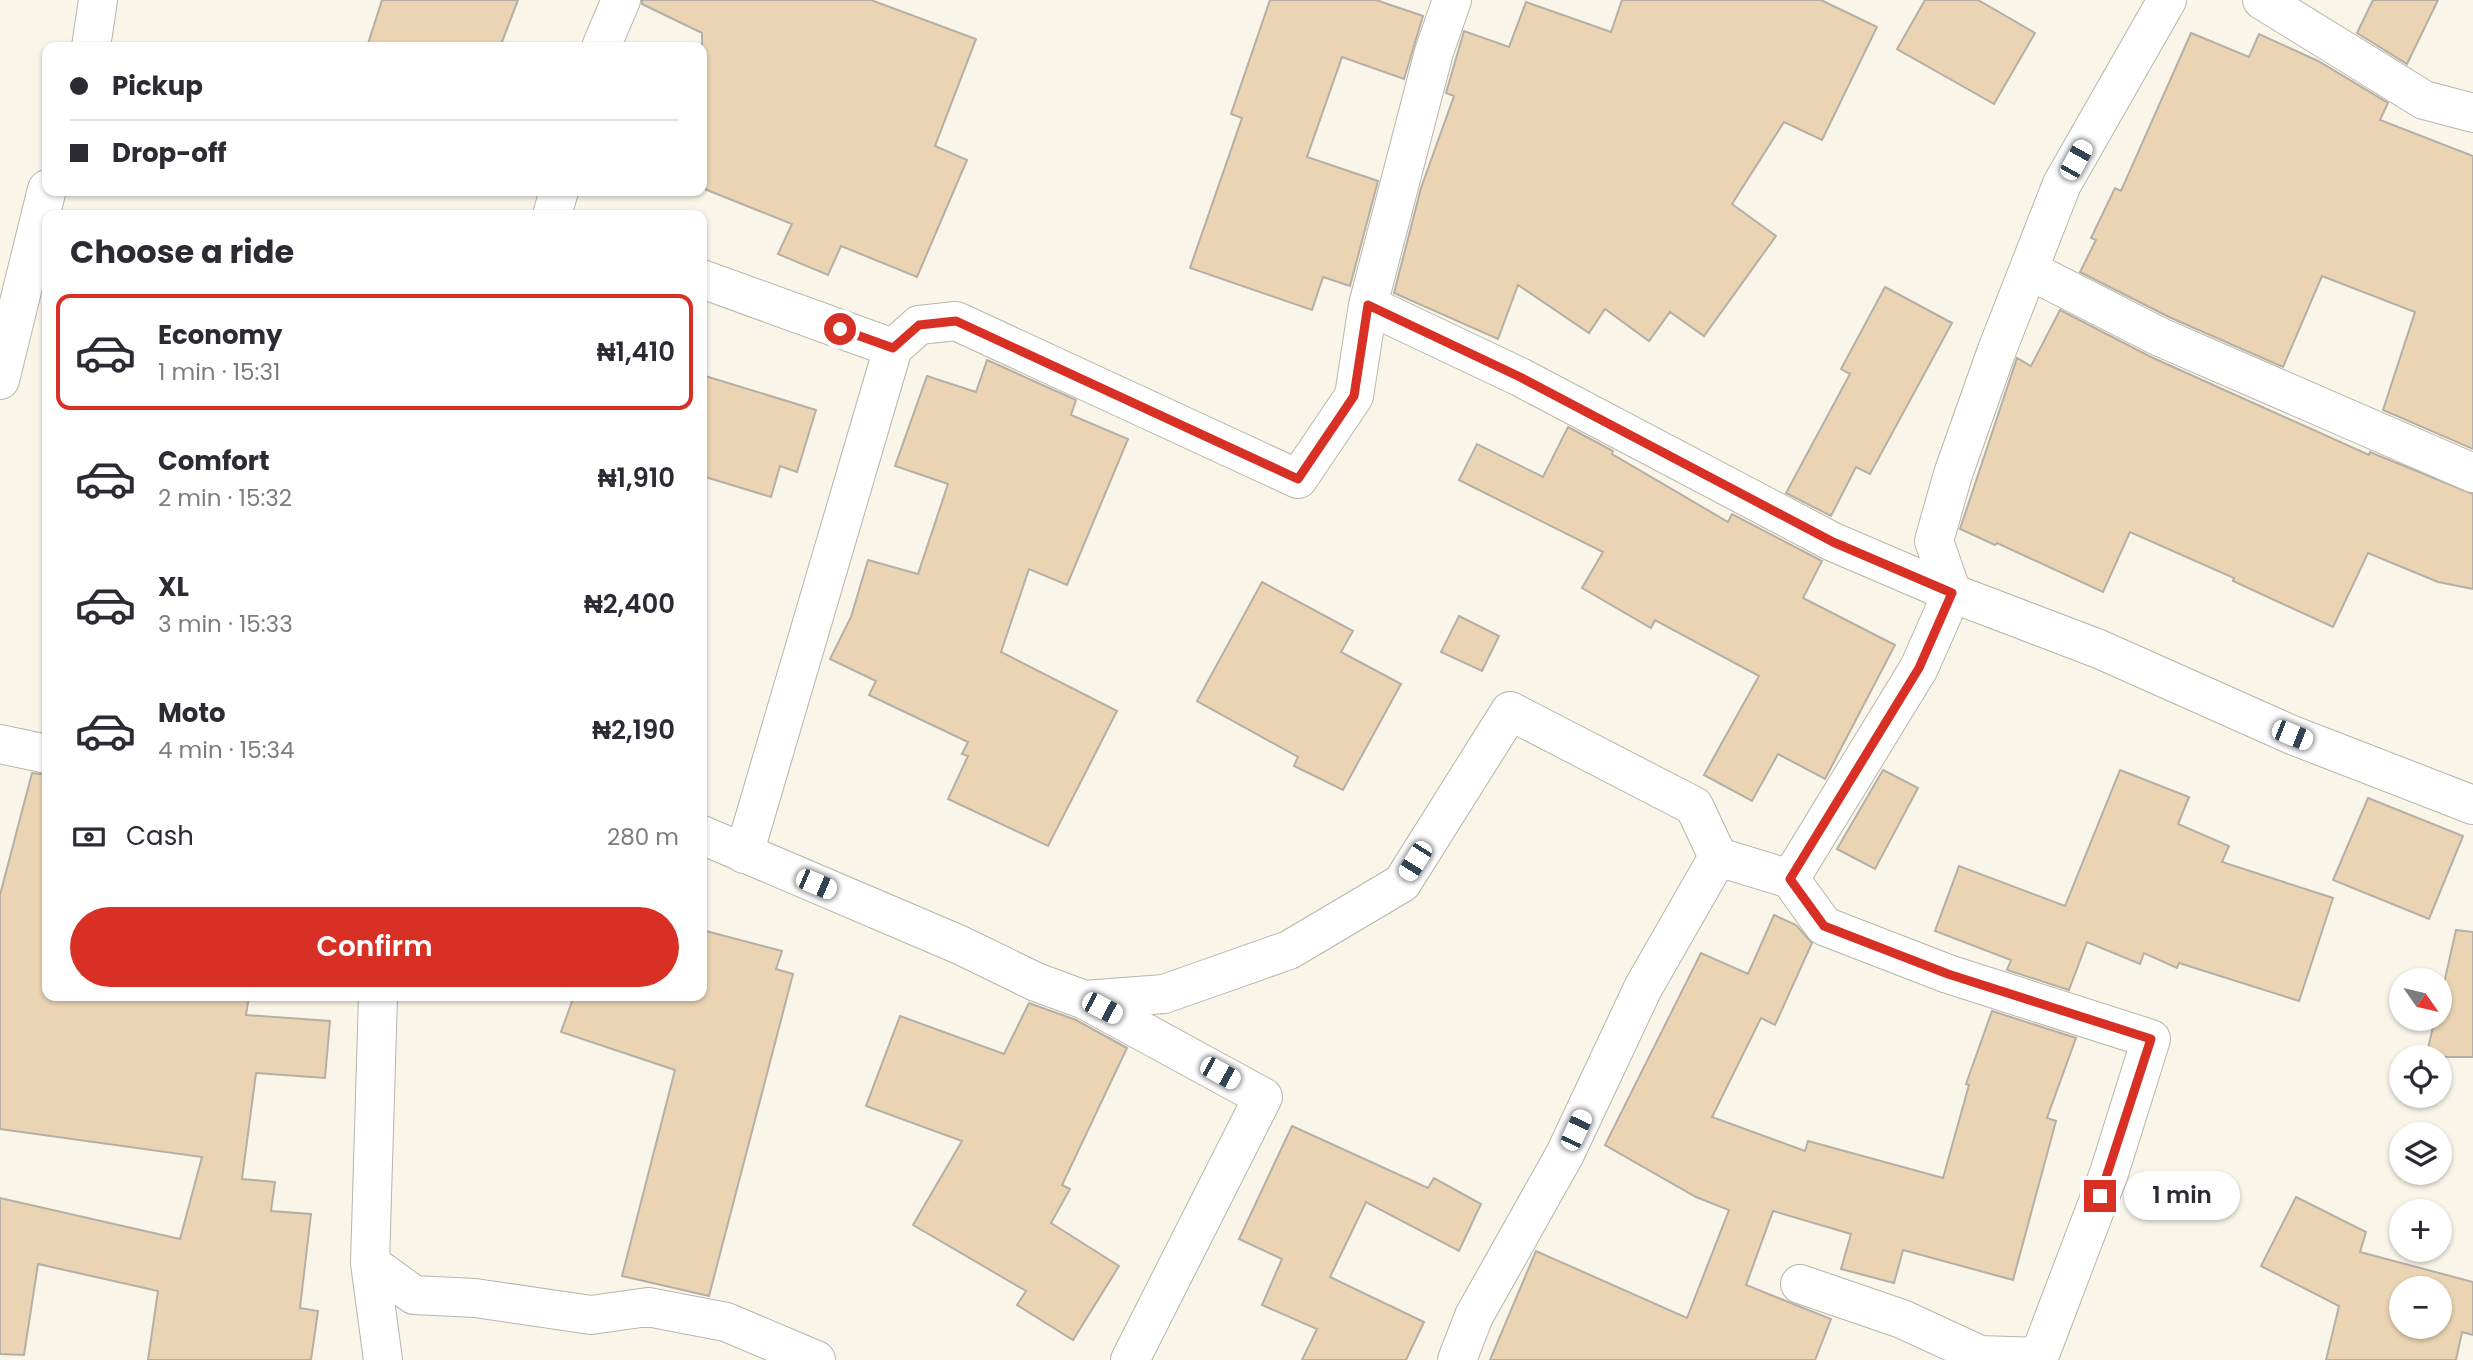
<!DOCTYPE html>
<html lang="en">
<head>
<meta charset="utf-8">
<style>
  body { margin:0; font-family:Poppins,sans-serif; background:#f2f2f3; color:#2b2b33; height:100vh; display:flex; flex-direction:column; font-size:26px; white-space:nowrap }
  * { box-sizing:border-box; margin:0 }
  p { font-size:23px; color:#7c7c81 }
  .icon { flex:none; width:38px; height:38px; fill:none; stroke:currentColor; stroke-width:2; stroke-linecap:round; stroke-linejoin:round }
  .map { position:relative; flex:1; overflow:hidden }
  .panel { position:absolute; left:42px; top:210px; width:665px; height:791px; display:flex; flex-direction:column; background:#fff; border-radius:14px; box-shadow:0 2px 5px #0004 }
  .panel>* { flex:none }
  .top-card { position:absolute; left:42px; top:42px; width:665px; height:154px; border-radius:14px; box-shadow:0 2px 5px #0004; display:grid; align-content:center; height:154px; padding:0 28px; background:#fff }
  .needle { width:46px; rotate:124deg }
  .fabs { position:absolute; left:2389px; top:968px; display:grid; gap:14px }
  .fabs a { display:grid; place-items:center; width:63px; height:63px; border-radius:50%; background:#fff; box-shadow:0 2px 5px #0004; font-size:35px }
  .end { position:absolute; width:32px; height:32px; margin:-16px; border:9px solid #d93025; background:#fff; box-shadow:0 0 0 4px #fff }
  .from { border-radius:50% }
  .bubble { position:absolute; height:49px; border-radius:24px; background:#fff; box-shadow:0 2px 5px #0004; font-size:23px; font-weight:600; line-height:49px; text-align:center }
  .car { position:absolute; width:21px; height:42px; margin:-21px -10px; border-radius:9px; box-shadow:0 0 5px 2px #0007; background:linear-gradient(#fff 24%,#345 0 40%,#fff 0 76%,#345 0 86%,#fff 0) }
  .top-card b { display:flex; align-items:center; gap:24px; height:66px; font-size:26px }
  .top-card b+b { border-top:2px solid #e1e1e2 }
  .top-card i { width:18px; height:18px; background:#2b2b33 }
  ul { padding:0; list-style:none }
  li { display:flex; align-items:center; gap:21px; height:116px; margin:0 14px 10px; padding:0 14px; border:4px solid transparent; border-radius:14px }
  li div { flex:1 }
  li b { display:block; font-size:26px }
  li em { font-style:normal; font-weight:600 }
  li.selected { border-color:#d93025 }
  li>.icon { width:63px; height:63px; stroke-width:1.5 }
  h2 { padding:0 28px; font-size:32px; line-height:84px }
  .pay { display:flex; align-items:center; gap:18px; height:77px; padding:0 28px; font-size:26px }
  .pay p { margin-inline-start:auto }
  .button { display:flex; gap:14px; margin-top:auto; padding:14px 28px }
  .button a { flex:1; height:80px; border-radius:42px; background:#d93025; color:#fff; font-size:28px; font-weight:600; line-height:80px; text-align:center }
  .map>svg:first-child { display:block }
  .building { fill:#ead4b3; stroke:#b5afa5; stroke-width:2; fill-rule:evenodd }
  .lines { fill:none; stroke-linecap:round; stroke-linejoin:round }
  .minor-casing { stroke:#b9b5aa; stroke-width:40 }
  .minor { stroke:#fff; stroke-width:38 }
  .route { stroke:#d93025; stroke-width:9 }
</style>
</head>
<body>
<div class="map">
<svg width="2473" height="1360" viewBox="0 0 2473 1360">
  <rect width="100%" height="100%" fill="#f9f5e9"/>
  <path class="building" d="M382,0H518L500,47H367Z
    M642,0H871L976,39L935,146L967,160L917,277L841,246L828,275L778,254L792,224L702,188V33L642,4Z
    M1270,0H1376L1423,16L1404,79L1342,57L1307,157L1378,181L1350,286L1323,277L1312,310L1190,268L1242,118L1231,114Z
    M1622,0H1821L1877,27L1822,140L1784,122L1732,204L1776,236L1704,336L1670,312L1649,341L1605,309L1589,333L1518,285L1498,339L1394,293L1421,188L1454,96L1446,93L1464,31L1509,47L1526,2L1611,32Z
    M1925,0H1978L2035,33L1994,104L1897,49Z
    M2373,0H2438L2407,64L2357,33Z
    M2191,33L2249,57L2259,34L2318,61L2388,103L2380,120L2473,156V449L2383,410L2415,312L2322,276L2283,367L2169,317L2080,272L2096,240L2091,238L2115,188L2121,191Z
    M1885,287L1952,323L1870,474L1856,467L1831,516L1786,493L1850,374L1841,369Z
    M2060,310L2151,357L2369,455L2370,452L2473,494V589L2438,582L2368,553L2333,627L2233,581L2234,578L2130,532L2103,592L1997,543L1995,545L1960,529L2017,358L2031,366Z
    M987,360L1076,400L1071,415L1128,439L1067,585L1029,569L1001,652L1117,711L1048,846L948,799L968,756L962,754L968,742L869,695L876,681L830,659L851,617L868,560L918,574L948,484L895,466L927,376L976,392Z
    M702,375L816,410L797,472L780,466L771,497L702,476Z
    M1568,427L1613,451L1612,454L1728,522L1732,514L1822,561L1803,598L1895,645L1825,779L1778,754L1752,801L1704,775L1759,676L1655,620L1651,628L1582,588L1603,552L1459,480L1477,444L1543,477Z
    M1262,582L1353,631L1341,652L1401,684L1343,790L1294,766L1298,757L1197,701Z
    M1459,616L1499,636L1482,671L1441,652Z
    M1883,770L1918,788L1875,869L1837,849Z
    M2120,770L2189,797L2178,824L2229,846L2222,862L2333,898L2299,1001L2179,963L2177,968L2144,953L2140,964L2087,942L2069,990L2007,970L2011,960L1935,931L1959,866L2065,906Z
    M32,773L47,775V996H249L246,1015L330,1021L325,1078L256,1073L242,1179L275,1182L271,1211L311,1214L300,1308L318,1311L311,1360H148L158,1291L38,1264L24,1355L0,1354V1198L180,1239L202,1157L0,1129V895Z
    M2368,798L2463,836L2429,919L2333,880Z
    M1774,915L1796,925L1812,943L1775,1025L1761,1018L1712,1117L1805,1151L1808,1141L1943,1178L1969,1085L1966,1084L1992,1011L2076,1038L2047,1118L2056,1121L2013,1280L1903,1250L1894,1283L1841,1269L1851,1234L1773,1211L1746,1285L1831,1319L1815,1360H1490L1536,1251L1687,1318L1729,1210L1696,1197L1605,1145L1701,953L1748,974Z
    M702,930L782,951L776,969L793,974L709,1296L622,1276L675,1070L561,1032L574,996H702Z
    M2456,930L2473,932V1057H2426L2435,1018H2440V1001Z
    M1029,1003L1076,1020L1127,1048L1062,1185L1070,1189L1051,1223L1119,1266L1073,1340L1017,1305L1026,1291L913,1225L962,1141L866,1106L900,1016L1004,1054Z
    M1292,1126L1428,1188L1434,1178L1481,1204L1459,1251L1366,1202L1330,1277L1424,1322L1406,1360H1302L1317,1329L1262,1305L1282,1259L1239,1239Z
    M2296,1197L2366,1232L2360,1252L2473,1282V1335L2462,1332L2456,1360H2326L2339,1306L2261,1266ZM2401,1288H2440V1326H2401Z"/>
  <g class="lines">
    <g class="minor-casing">
      <path id="minor" d="M1452,0L1434,52L1368,305L1520,377L1833,542L1952,593L2099,649L2292,735L2473,805
        M2262,0L2424,100L2473,113
        M91,47L98,0
        M601,47L621,0
        M552,215L559,191
        M2029,270L2160,337L2473,473
        M702,279L893,348
        M0,380L47,189
        M0,744L47,754
        M702,835L960,945L1036,982L1085,1000L1263,1097L1130,1360
        M744,854L893,348L919,325L956,321L1298,479L1354,396L1368,305
        M1790,879L1824,926L1948,974L2151,1039L2109,1173L2039,1357L1980,1355L1902,1319L1800,1284
        M378,996L370,1263L383,1360
        M1085,1000L1164,994L1289,950L1402,883L1510,711L1694,806L1718,857
        M370,1263L414,1295L475,1298L591,1315L648,1307L726,1322L816,1360
        M1457,1360L1474,1316L1565,1154L1643,988L1718,857L1790,879L1919,668L1952,593L1934,541L1953,474L1997,350L2062,184L2167,0"/>
    </g>
    <use href="#minor" class="minor"/>
  </g>
  <g class="lines">
    <path class="route" d="M840,329L893,348L919,325L956,321L1298,479L1354,396L1368,305L1520,377L1833,542L1952,593L1919,668L1790,879L1824,926L1948,974L2151,1039L2100,1196"/>
  </g>
</svg>
<div class="fabs">
<a><svg class="needle" viewBox="-14 -14 28 28"><path d="M0-13l5 13h-10z" fill="#e53935"/><path d="M0 13l5-13h-10z" fill="#7c7c81"/></svg></a>
<a><svg class="icon" aria-label="locate" viewBox="0 0 24 24"><circle cx="12" cy="12" r="6"/><path d="M12 2v4M12 18v4M2 12h4M18 12h4"/></svg></a>
<a><svg class="icon" aria-label="layers" viewBox="0 0 24 24"><path d="M12 4l9 5-9 5-9-5zM3 14l9 5 9-5"/></svg></a>
<a>+</a>
<a>−</a>
</div>
<i class="end from" style="left:840px;top:329px"></i>
<i class="end" style="left:2100px;top:1196px"></i>
<div class="bubble" style="left:2124px;top:1171px;width:116px">1 min</div>
<i class="car" style="left:2076px;top:160px;rotate:29deg"></i>
<i class="car" style="left:2292px;top:735px;rotate:112deg"></i>
<i class="car" style="left:1415px;top:861px;rotate:212deg"></i>
<i class="car" style="left:816px;top:884px;rotate:113deg"></i>
<i class="car" style="left:1102px;top:1008px;rotate:117deg"></i>
<i class="car" style="left:1220px;top:1073px;rotate:119deg"></i>
<i class="car" style="left:1576px;top:1130px;rotate:25deg"></i>
<div class="top-card">
<b><i class="from"></i>Pickup</b>
<b><i></i>Drop-off</b>
</div>
<section class="panel">
<h2>Choose a ride</h2>
<ul>
<li class="selected"><svg class="icon" aria-label="car" viewBox="0 0 24 24"><path d="M5 17H2v-5l4-1 3-4h7l3 4 3 1v5h-3M9 17h6M6 11h13"/><circle cx="7" cy="17" r="2"/><circle cx="17" cy="17" r="2"/></svg><div><b>Economy</b><p>1 min · 15:31</p></div><em>₦1,410</em></li>
<li><svg class="icon" aria-label="car" viewBox="0 0 24 24"><path d="M5 17H2v-5l4-1 3-4h7l3 4 3 1v5h-3M9 17h6M6 11h13"/><circle cx="7" cy="17" r="2"/><circle cx="17" cy="17" r="2"/></svg><div><b>Comfort</b><p>2 min · 15:32</p></div><em>₦1,910</em></li>
<li><svg class="icon" aria-label="car" viewBox="0 0 24 24"><path d="M5 17H2v-5l4-1 3-4h7l3 4 3 1v5h-3M9 17h6M6 11h13"/><circle cx="7" cy="17" r="2"/><circle cx="17" cy="17" r="2"/></svg><div><b>XL</b><p>3 min · 15:33</p></div><em>₦2,400</em></li>
<li><svg class="icon" aria-label="car" viewBox="0 0 24 24"><path d="M5 17H2v-5l4-1 3-4h7l3 4 3 1v5h-3M9 17h6M6 11h13"/><circle cx="7" cy="17" r="2"/><circle cx="17" cy="17" r="2"/></svg><div><b>Moto</b><p>4 min · 15:34</p></div><em>₦2,190</em></li>
</ul>
<div class="pay"><svg class="icon" aria-label="cash" viewBox="0 0 24 24"><path d="M3 7h18v10H3z"/><circle cx="12" cy="12" r="2"/></svg>Cash<p>280 m</p></div>
<div class="button"><a>Confirm</a></div>
</section>
</div>
</body>
</html>
